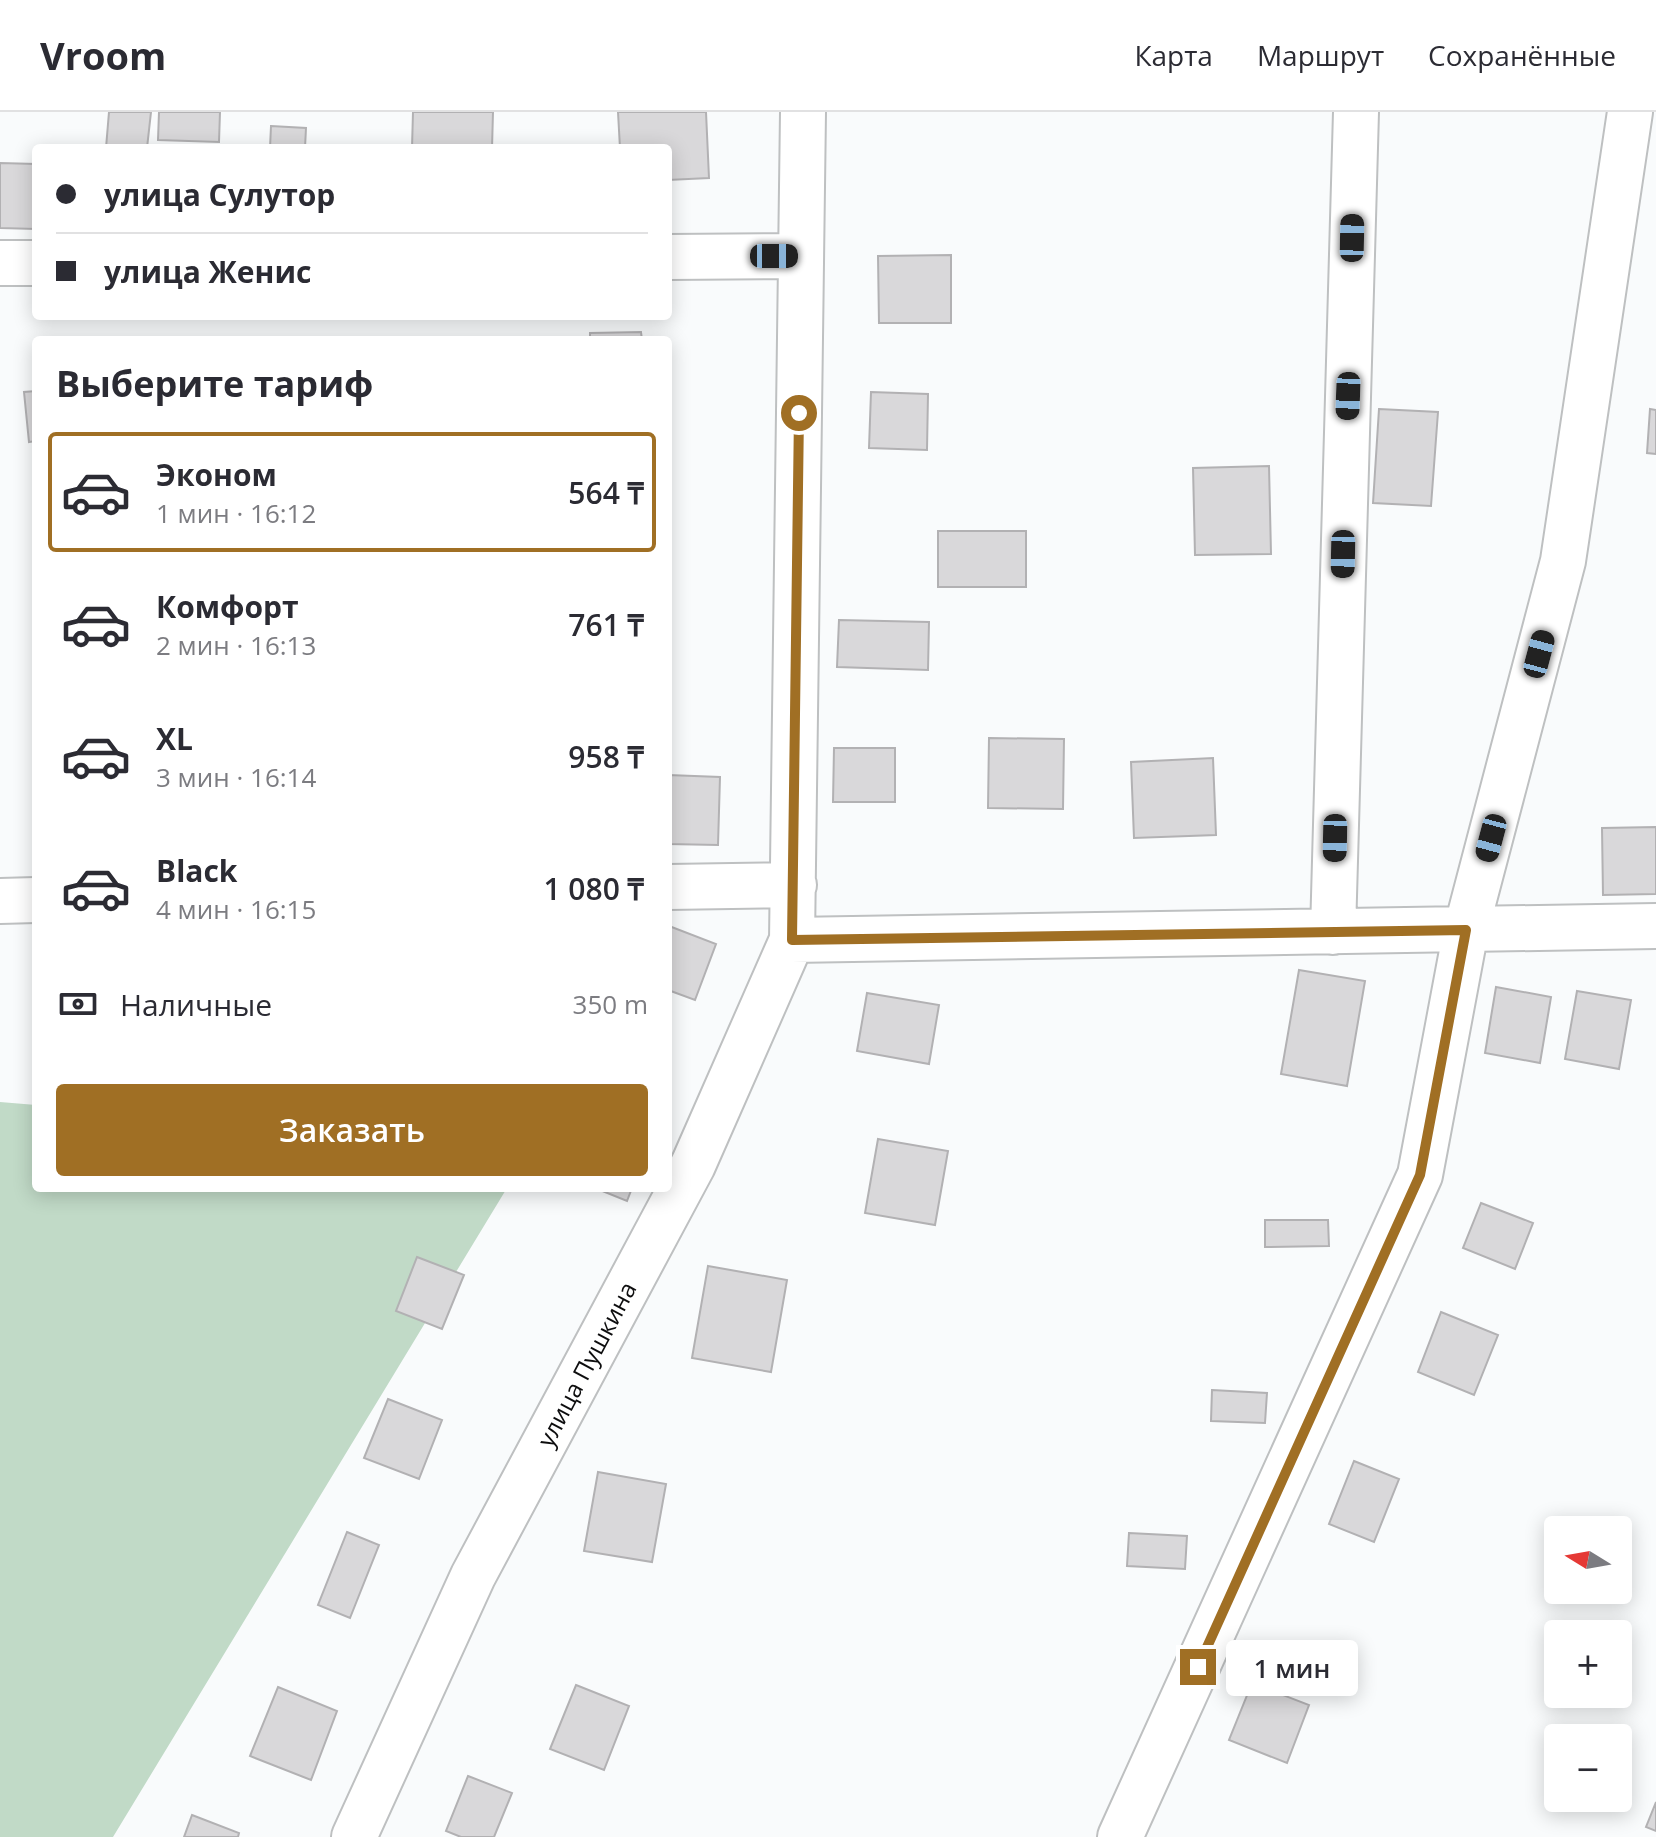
<!DOCTYPE html>
<html lang="ru">
<head>
<meta charset="utf-8">
<style>
  body { margin:0; font-family:"Open Sans",sans-serif; background:#f7f7f7; color:#2b2b33; height:100vh; display:flex; flex-direction:column; font-size:30px; white-space:nowrap }
  * { box-sizing:border-box; margin:0 }
  p { font-size:26px; color:#7c7c81 }
  .icon { flex:none; width:44px; height:44px; fill:none; stroke:currentColor; stroke-width:2; stroke-linecap:round; stroke-linejoin:round }
  .map { position:relative; flex:1; overflow:hidden }
  .sheet { position:absolute; left:32px; top:224px; width:640px; height:856px; display:flex; flex-direction:column; background:#fff; border-radius:8px; box-shadow:0 4px 20px #0003 }
  .sheet>* { flex:none }
  .hud { position:absolute; left:32px; top:32px; width:640px; height:176px; border-radius:8px; box-shadow:0 4px 20px #0003; display:grid; align-content:center; height:176px; padding:0 24px; background:#fff }
  .needle { width:52px; rotate:281deg }
  .fabs { position:absolute; left:1544px; top:1404px; display:grid; gap:16px }
  .fabs a { display:grid; place-items:center; width:88px; height:88px; border-radius:8px; background:#fff; box-shadow:0 4px 20px #0003; font-size:40px }
  .end { position:absolute; width:36px; height:36px; margin:-18px; border:10px solid #a06f24; background:#fff; box-shadow:0 0 0 4px #fff }
  .from { border-radius:50% }
  .bubble { position:absolute; height:56px; border-radius:8px; background:#fff; box-shadow:0 4px 20px #0003; font-size:26px; font-weight:600; line-height:56px; text-align:center }
  .car { position:absolute; width:24px; height:48px; margin:-24px -12px; border-radius:10px; box-shadow:0 0 6px 2px #0007; background:linear-gradient(#222 24%,#8ab4d8 0 40%,#222 0 76%,#8ab4d8 0 86%,#222 0) }
  .hud b { display:flex; align-items:center; gap:28px; height:76px; font-size:30px }
  .hud b+b { border-top:2px solid #e1e1e2 }
  .hud i { width:20px; height:20px; background:#2b2b33 }
  ul { padding:0; list-style:none }
  li { display:flex; align-items:center; gap:24px; height:120px; margin:0 16px 12px; padding:0 8px; border:4px solid transparent; border-radius:8px }
  li div { flex:1 }
  li b { display:block; font-size:30px }
  li em { font-style:normal; font-weight:600 }
  li.selected { border-color:#a06f24 }
  li>.icon { width:72px; height:72px; stroke-width:1.5 }
  h2 { padding:0 24px; font-size:36px; line-height:96px }
  .pay { display:flex; align-items:center; gap:20px; height:88px; padding:0 24px; font-size:30px }
  .pay p { margin-inline-start:auto }
  .cta { display:flex; gap:16px; margin-top:auto; padding:16px 24px }
  .cta a { flex:1; height:92px; border-radius:8px; background:#a06f24; color:#fff; font-size:32px; font-weight:600; line-height:92px; text-align:center }
  header { display:flex; align-items:center; gap:48px; box-sizing:border-box; height:112px; padding:0 40px; background:#fff; border-bottom:2px solid #e1e1e2 }
  header strong { font-size:38px }
  nav { display:flex; gap:44px; margin-inline-start:auto; font-size:28px }
  .map>svg:first-child { display:block }
  .green { fill:#c1dac7 }
  .building { fill:#d9d8da; stroke:#b2b1b3; stroke-width:2 }
  .lines { fill:none; stroke-linecap:round; stroke-linejoin:round }
  .minor-casing { stroke:#bec0c1; stroke-width:48 }
  .minor { stroke:#fff; stroke-width:44 }
  .route { stroke:#a06f24; stroke-width:10 }
  .labels { text-anchor:middle; dominant-baseline:central; stroke-width:7; stroke-linejoin:round; paint-order:stroke }
  .street-label { font-size:24px; fill:#0d0d0e; stroke:#fff }
</style>
</head>
<body>
<header>
<strong>Vroom</strong>
<nav><a>Карта</a><a>Маршрут</a><a>Сохранённые</a></nav>
</header>
<div class="map">
<svg width="1656" height="1725" viewBox="0 0 1656 1725">
  <rect width="100%" height="100%" fill="#f9fbfc"/>
  <path class="green" d="M0,990L36,993V1076H507L113,1725H0Z"/>
  <path class="building" d="M109,0H151L147,36H106Z
    M159,0H220L219,30L158,28Z
    M413,0H493L492,36H412Z
    M618,0H706L709,66L668,68V36H620Z
    M271,14L306,16L305,36H270Z
    M0,51L36,52V117L0,116Z
    M951,143V211H879L878,144Z
    M641,220L642,228H590V221Z
    M36,279V329L29,330L24,280Z
    M871,280L928,282L927,338L869,336Z
    M1379,297L1438,300L1431,394L1373,391Z
    M1650,297L1656,298V342L1647,341Z
    M1269,354L1271,442L1195,443L1193,356Z
    M938,419H1026V475H938Z
    M839,508L929,510L928,558L837,555Z
    M989,626L1064,627L1063,697L988,696Z
    M834,636H895V690H833Z
    M1213,646L1216,723L1134,726L1131,650Z
    M668,663L720,665L718,733L668,732Z
    M1656,715V782L1603,783L1602,716Z
    M669,814L716,832L695,888L668,878Z
    M1299,858L1365,869L1347,974L1281,962Z
    M1496,875L1551,885L1540,951L1485,941Z
    M1577,879L1631,888L1619,957L1565,947Z
    M867,881L939,893L929,952L857,939Z
    M878,1027L948,1039L935,1113L865,1101Z
    M595,1076H632L627,1089Z
    M1481,1091L1533,1111L1515,1157L1463,1136Z
    M1265,1108H1328L1329,1134L1265,1135Z
    M417,1145L464,1163L442,1217L396,1199Z
    M708,1154L787,1168L771,1260L692,1246Z
    M1441,1200L1498,1223L1474,1283L1418,1260Z
    M1212,1278L1267,1281L1265,1311L1211,1309Z
    M388,1287L442,1308L419,1367L364,1346Z
    M1354,1349L1399,1367L1374,1430L1329,1412Z
    M598,1360L666,1372L652,1450L584,1439Z
    M347,1420L379,1433L350,1506L318,1493Z
    M1129,1421L1187,1424L1185,1457L1127,1454Z
    M1252,1571L1309,1593L1287,1651L1229,1628Z
    M576,1573L629,1594L604,1658L550,1637Z
    M278,1575L337,1599L311,1668L250,1644Z
    M468,1664L512,1681L494,1725H461L446,1719Z
    M1656,1690V1719L1646,1715Z
    M192,1703L239,1721L238,1725H184Z"/>
  <g class="lines">
    <g class="minor-casing">
      <path id="minor" d="M668,145L801,144
        M0,151H36
        M668,775L794,773
        M0,789L36,788
        M1333,820L1356,0
        M792,828L1656,814
        M354,1725L473,1464L693,1053L792,828L803,0
        M1120,1725L1420,1063L1466,818L1563,449L1630,0"/>
    </g>
    <use href="#minor" class="minor"/>
  </g>
  <g class="lines">
    <path class="route" d="M799,301L792,828L1466,818L1420,1063L1198,1555"/>
  </g>
  <g class="labels">
    <g class="street-label">
      <text transform="translate(586 1252) rotate(-62)">улица Пушкина</text>
    </g>
  </g>
</svg>
<div class="fabs">
<a><svg class="needle" viewBox="-14 -14 28 28"><path d="M0-13l5 13h-10z" fill="#e53935"/><path d="M0 13l5-13h-10z" fill="#7c7c81"/></svg></a>
<a>+</a>
<a>−</a>
</div>
<i class="end from" style="left:799px;top:301px"></i>
<i class="end" style="left:1198px;top:1555px"></i>
<div class="bubble" style="left:1226px;top:1528px;width:132px">1 мин</div>
<i class="car" style="left:1352px;top:126px;rotate:1deg"></i>
<i class="car" style="left:774px;top:144px;rotate:90deg"></i>
<i class="car" style="left:1348px;top:284px;rotate:182deg"></i>
<i class="car" style="left:1343px;top:442px;rotate:181deg"></i>
<i class="car" style="left:1539px;top:542px;rotate:15deg"></i>
<i class="car" style="left:1335px;top:726px;rotate:181deg"></i>
<i class="car" style="left:1491px;top:726px;rotate:195deg"></i>
<div class="hud">
<b><i class="from"></i>улица Сулутор</b>
<b><i></i>улица Женис</b>
</div>
<section class="sheet">
<h2>Выберите тариф</h2>
<ul>
<li class="selected"><svg class="icon" aria-label="car" viewBox="0 0 24 24"><path d="M5 17H2v-5l4-1 3-4h7l3 4 3 1v5h-3M9 17h6M6 11h13"/><circle cx="7" cy="17" r="2"/><circle cx="17" cy="17" r="2"/></svg><div><b>Эконом</b><p>1 мин · 16:12</p></div><em>564 ₸</em></li>
<li><svg class="icon" aria-label="car" viewBox="0 0 24 24"><path d="M5 17H2v-5l4-1 3-4h7l3 4 3 1v5h-3M9 17h6M6 11h13"/><circle cx="7" cy="17" r="2"/><circle cx="17" cy="17" r="2"/></svg><div><b>Комфорт</b><p>2 мин · 16:13</p></div><em>761 ₸</em></li>
<li><svg class="icon" aria-label="car" viewBox="0 0 24 24"><path d="M5 17H2v-5l4-1 3-4h7l3 4 3 1v5h-3M9 17h6M6 11h13"/><circle cx="7" cy="17" r="2"/><circle cx="17" cy="17" r="2"/></svg><div><b>XL</b><p>3 мин · 16:14</p></div><em>958 ₸</em></li>
<li><svg class="icon" aria-label="car" viewBox="0 0 24 24"><path d="M5 17H2v-5l4-1 3-4h7l3 4 3 1v5h-3M9 17h6M6 11h13"/><circle cx="7" cy="17" r="2"/><circle cx="17" cy="17" r="2"/></svg><div><b>Black</b><p>4 мин · 16:15</p></div><em>1 080 ₸</em></li>
</ul>
<div class="pay"><svg class="icon" aria-label="cash" viewBox="0 0 24 24"><path d="M3 7h18v10H3z"/><circle cx="12" cy="12" r="2"/></svg>Наличные<p>350 m</p></div>
<div class="cta"><a>Заказать</a></div>
</section>
</div>
</body>
</html>
